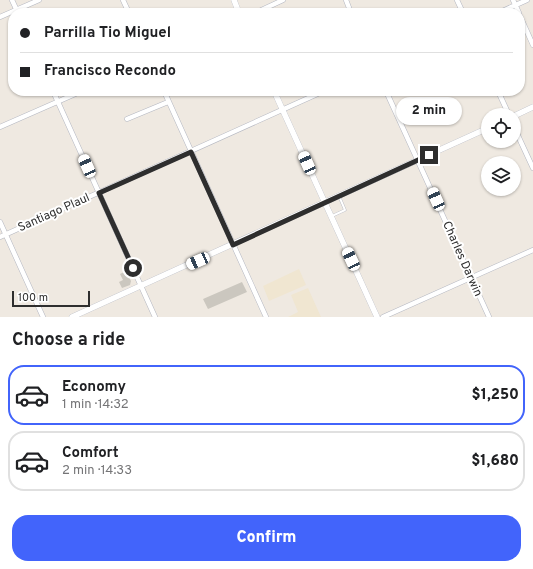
<!DOCTYPE html>
<html lang="en">
<head>
<meta charset="utf-8">
<style>
  body { margin:0; font-family:Overpass,sans-serif; background:#f6f6f6; color:#202124; height:100vh; display:flex; flex-direction:column; font-size:15px; white-space:nowrap }
  * { box-sizing:border-box; margin:0 }
  p { font-size:13px; color:#757577 }
  .icon { flex:none; width:22px; height:22px; fill:none; stroke:currentColor; stroke-width:2; stroke-linecap:round; stroke-linejoin:round }
  .map { position:relative; height:317px; overflow:hidden }
  .sheet { display:flex; flex-direction:column; background:#fff; flex:1 }
  .sheet>* { flex:none }
  .hud { position:absolute; left:8px; top:8px; width:517px; height:88px; border-radius:16px; box-shadow:0 1px 3px #0004; display:grid; align-content:center; height:88px; padding:0 12px; background:#fff }
  .tools { position:absolute; left:481px; top:108px; display:grid; gap:8px }
  .tools a { display:grid; place-items:center; width:40px; height:40px; border-radius:50%; background:#fff; box-shadow:0 1px 3px #0004; font-size:20px }
  .scale { position:absolute; left:12px; bottom:10px; width:78px; box-sizing:border-box; padding-left:4px; border:2px solid #2e2e2e; border-top:0; font-size:11px; line-height:14px; white-space:nowrap; color:#2e2e2e; -webkit-text-stroke:3px #fff; paint-order:stroke }
  .end { position:absolute; width:18px; height:18px; margin:-9px; border:5px solid #2e2e2e; background:#fff; box-shadow:0 0 0 2px #fff }
  .from { border-radius:50% }
  .bubble { position:absolute; height:28px; border-radius:14px; background:#fff; box-shadow:0 1px 3px #0004; font-size:13px; font-weight:800; line-height:28px; text-align:center }
  .car { position:absolute; width:12px; height:24px; margin:-12px -6px; border-radius:5px; box-shadow:0 0 3px 1px #0007; background:linear-gradient(#fff 24%,#345 0 40%,#fff 0 76%,#345 0 86%,#fff 0) }
  .hud b { display:flex; align-items:center; gap:14px; height:38px; font-size:15px }
  .hud b+b { border-top:1px solid #e0e0e0 }
  .hud i { width:10px; height:10px; background:#202124 }
  ul { padding:0; list-style:none }
  li { display:flex; align-items:center; gap:12px; height:60px; margin:0 8px 6px; padding:0 4px; border:2px solid #e0e0e0; border-radius:16px }
  li div { flex:1 }
  li b { display:block; font-size:15px }
  li em { font-style:normal; font-weight:800 }
  li.selected { border-color:#4264fb }
  li>.icon { width:36px; height:36px; stroke-width:1.5 }
  h2 { padding:0 12px; font-size:18px; line-height:48px }
  .primary-button { display:flex; gap:8px; margin-top:auto; padding:8px 12px }
  .primary-button a { flex:1; height:46px; border-radius:16px; background:#4264fb; color:#fff; font-size:16px; font-weight:800; line-height:46px; text-align:center }
  .map>svg:first-child { display:block }
  .education { fill:#f0e6d1 }
  .building { fill:#cbc7bf }
  .lines { fill:none; stroke-linecap:round; stroke-linejoin:round }
  .service-casing { stroke:#b4b7c1; stroke-width:3 }
  .minor-casing { stroke:#b4b7c1; stroke-width:5.5 }
  .tertiary-casing { stroke:#b4b7c1; stroke-width:6 }
  .service { stroke:#fff; stroke-width:2 }
  .minor { stroke:#fff; stroke-width:4.5 }
  .tertiary { stroke:#fff; stroke-width:5.5 }
  .route { stroke:#2e2e2e; stroke-width:5 }
  .labels { text-anchor:middle; dominant-baseline:central; stroke-width:4; stroke-linejoin:round; paint-order:stroke }
  .street-label { font-size:12px; fill:#2e2e2e; stroke:#fff }
</style>
</head>
<body>
<div class="map">
<svg width="533" height="317" viewBox="0 0 533 317">
  <rect width="100%" height="100%" fill="#efe9e1"/>
  <path class="education" d="M299,269L306,285L269,301L263,286Z
    M308,288L321,317H288L298,312L291,295Z"/>
  <path class="building" d="M126,271L131,281L130,285L122,288L119,282L123,280L120,274Z
    M242,282L247,292L208,309L203,299Z"/>
  <g class="lines">
    <g class="service-casing">
      <path id="service" d="M332,216L345,210L339,196"/>
    </g>
    <g class="minor-casing">
      <path id="minor" d="M12,0L18,13
        M123,0L129,13
        M346,0L351,13
        M457,0L463,13
        M513,0L519,13
        M255,13L283,0
        M498,13L527,0
        M520,16L533,45
        M0,17L39,0
        M53,91L155,317
        M164,91L266,317
        M386,91L489,317
        M498,91L509,115
        M127,119L168,102
        M0,127L82,91
        M514,127L533,168
        M0,222L43,317
        M0,237L324,91
        M383,317L533,250"/>
    </g>
    <g class="tertiary-casing">
      <path id="tertiary" d="M234,0L239,13
        M274,91L377,317
        M514,116L533,107
        M72,317L488,128"/>
    </g>
    <use href="#service" class="service"/>
    <use href="#minor" class="minor"/>
    <use href="#tertiary" class="tertiary"/>
  </g>
  <g class="lines">
    <path class="route" d="M133,268L99,193L191,152L233,245L429,155"/>
  </g>
  <g class="labels">
    <g class="street-label">
      <text transform="translate(54 213) rotate(-24)">Santiago Plaul</text>
      <text transform="translate(462 259) rotate(66)">Charles Darwin</text>
    </g>
  </g>
</svg>
<div class="tools">
<a><svg class="icon" aria-label="locate" viewBox="0 0 24 24"><circle cx="12" cy="12" r="6"/><path d="M12 2v4M12 18v4M2 12h4M18 12h4"/></svg></a>
<a><svg class="icon" aria-label="layers" viewBox="0 0 24 24"><path d="M12 4l9 5-9 5-9-5zM3 14l9 5 9-5"/></svg></a>
</div>
<div class="scale">100 m</div>
<i class="end from" style="left:133px;top:268px"></i>
<i class="end" style="left:429px;top:155px"></i>
<div class="bubble" style="left:396px;top:97px;width:66px">2 min</div>
<i class="car" style="left:307px;top:163px;rotate:336deg"></i>
<i class="car" style="left:87px;top:166px;rotate:336deg"></i>
<i class="car" style="left:436px;top:199px;rotate:336deg"></i>
<i class="car" style="left:351px;top:259px;rotate:335deg"></i>
<i class="car" style="left:198px;top:261px;rotate:246deg"></i>
<div class="hud">
<b><i class="from"></i>Parrilla Tio Miguel</b>
<b><i></i>Francisco Recondo</b>
</div>
</div>
<section class="sheet">
<h2>Choose a ride</h2>
<ul>
<li class="selected"><svg class="icon" aria-label="car" viewBox="0 0 24 24"><path d="M5 17H2v-5l4-1 3-4h7l3 4 3 1v5h-3M9 17h6M6 11h13"/><circle cx="7" cy="17" r="2"/><circle cx="17" cy="17" r="2"/></svg><div><b>Economy</b><p>1 min · 14:32</p></div><em>$1,250</em></li>
<li><svg class="icon" aria-label="car" viewBox="0 0 24 24"><path d="M5 17H2v-5l4-1 3-4h7l3 4 3 1v5h-3M9 17h6M6 11h13"/><circle cx="7" cy="17" r="2"/><circle cx="17" cy="17" r="2"/></svg><div><b>Comfort</b><p>2 min · 14:33</p></div><em>$1,680</em></li>
</ul>
<div class="primary-button"><a>Confirm</a></div>
</section>
</body>
</html>
